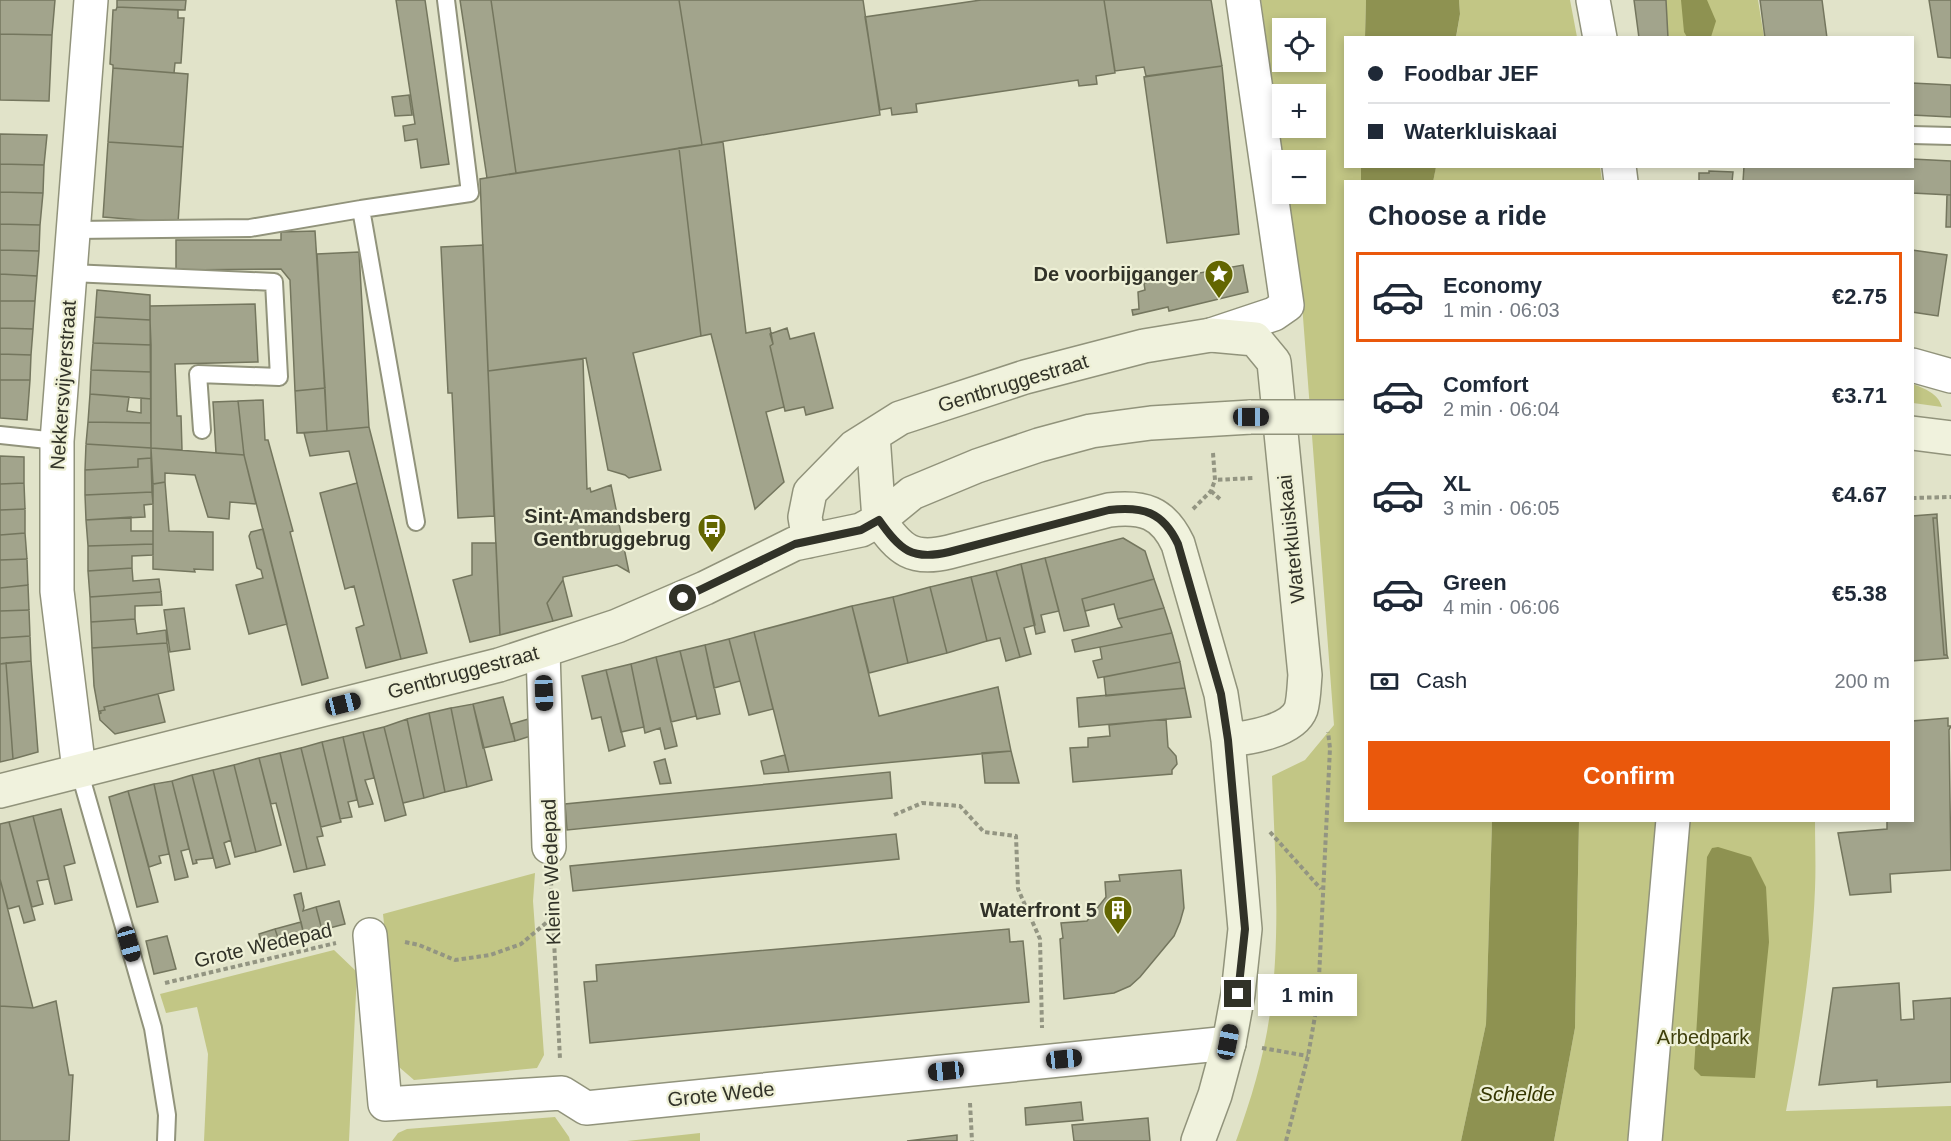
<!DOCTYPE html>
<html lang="en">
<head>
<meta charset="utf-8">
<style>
  body { margin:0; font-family:Helvetica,sans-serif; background:#f6f6f7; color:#1f2937; height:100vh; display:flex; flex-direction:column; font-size:22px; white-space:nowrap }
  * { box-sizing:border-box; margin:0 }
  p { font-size:20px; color:#747a83 }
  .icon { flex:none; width:33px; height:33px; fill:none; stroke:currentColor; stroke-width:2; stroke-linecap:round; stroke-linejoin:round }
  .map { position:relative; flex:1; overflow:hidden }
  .drawer { position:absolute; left:1344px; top:180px; width:570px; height:642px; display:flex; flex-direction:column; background:#fff; border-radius:0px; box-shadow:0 3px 9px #0003 }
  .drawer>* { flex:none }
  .banner { position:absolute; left:1344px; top:36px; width:570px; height:132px; border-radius:0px; box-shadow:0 3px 9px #0003; display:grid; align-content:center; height:132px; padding:0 24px; background:#fff }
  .controls { position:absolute; left:1272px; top:18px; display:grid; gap:12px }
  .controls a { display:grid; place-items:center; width:54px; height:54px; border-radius:0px; background:#fff; box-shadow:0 3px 9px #0003; font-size:30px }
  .end { position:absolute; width:27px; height:27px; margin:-14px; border:8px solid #313228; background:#fff; box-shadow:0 0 0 3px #fff }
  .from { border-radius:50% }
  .bubble { position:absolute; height:42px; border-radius:0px; background:#fff; box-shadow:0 3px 9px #0003; font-size:20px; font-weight:600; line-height:42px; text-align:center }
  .car { position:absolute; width:18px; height:36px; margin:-18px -9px; border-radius:8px; box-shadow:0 0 4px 2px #0007; background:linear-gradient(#222 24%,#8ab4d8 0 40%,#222 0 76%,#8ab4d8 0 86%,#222 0) }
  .banner b { display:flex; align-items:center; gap:21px; height:57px; font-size:22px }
  .banner b+b { border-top:2px solid #e0e1e3 }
  .banner i { width:15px; height:15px; background:#1f2937 }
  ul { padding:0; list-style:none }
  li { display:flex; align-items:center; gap:18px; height:90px; margin:0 12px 9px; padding:0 12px; border:3px solid transparent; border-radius:0px }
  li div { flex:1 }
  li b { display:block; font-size:22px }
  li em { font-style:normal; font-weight:600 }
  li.selected { border-color:#ea580c }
  li>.icon { width:54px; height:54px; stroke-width:1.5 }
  h2 { padding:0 24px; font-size:27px; line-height:72px }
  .pay { display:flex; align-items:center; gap:15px; height:66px; padding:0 24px; font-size:22px }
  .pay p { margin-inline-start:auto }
  .action { display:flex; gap:12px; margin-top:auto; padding:12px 24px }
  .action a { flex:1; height:69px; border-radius:0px; background:#ea580c; color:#fff; font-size:24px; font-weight:600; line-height:69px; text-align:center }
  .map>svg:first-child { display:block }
  .green { fill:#c2c685; fill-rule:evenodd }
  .water { fill:#8e9251 }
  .building { fill:#a2a48c; stroke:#74765e; stroke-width:1.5 }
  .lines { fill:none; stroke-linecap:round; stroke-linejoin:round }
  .lane-casing { stroke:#91937b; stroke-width:20 }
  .street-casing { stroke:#91937b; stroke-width:36 }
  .secondary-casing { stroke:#91937b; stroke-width:36 }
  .path { stroke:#939582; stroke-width:4; stroke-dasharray:4.5 3; stroke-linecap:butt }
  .lane { stroke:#fff; stroke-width:16 }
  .street { stroke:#fff; stroke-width:33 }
  .secondary { stroke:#f0f2dd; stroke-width:33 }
  .secondary-bridge-casing { stroke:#91937b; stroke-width:36; stroke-linecap:butt }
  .secondary-bridge { stroke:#f0f2dd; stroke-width:33 }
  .route { stroke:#313228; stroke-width:8 }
  .labels { text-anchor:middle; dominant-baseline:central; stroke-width:4.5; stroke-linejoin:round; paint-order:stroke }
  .poi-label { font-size:20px; font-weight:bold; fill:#313228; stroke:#eef0d6; text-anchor:end }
  .street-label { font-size:20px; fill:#313228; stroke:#eef0d6 }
  .park-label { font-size:20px; fill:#3e3f0b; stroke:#eef0d6 }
  .water-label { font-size:21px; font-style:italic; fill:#353600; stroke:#eef0d6 }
</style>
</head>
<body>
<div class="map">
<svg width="1951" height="1141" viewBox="0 0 1951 1141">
  <rect width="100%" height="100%" fill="#e1e3c9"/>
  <path class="green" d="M1261,0H1366L1365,37L1346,38V166L1361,167V181L1346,182V820L1492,821L1486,1024L1461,1141H1236C1251,1100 1264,1057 1270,1013C1281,935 1275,855 1272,776L1305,760L1334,725L1302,304L1287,194H1316V160H1283ZM1282,28H1316V62H1282ZM1282,94H1316V128H1282Z
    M1459,0H1570L1577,37L1456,38L1460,14Z
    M1666,0H1758L1764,37H1668Z
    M1436,166L1600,167L1602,181L1433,182Z
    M1913,384C1925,389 1938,393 1942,407L1913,403Z
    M1579,821H1815C1815,843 1816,866 1815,889C1812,964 1800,1038 1786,1111L1951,1106V1141H1554L1575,1028Z
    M535,873L533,901L544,1055L537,1068L414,1080L399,1067L383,914Z
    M334,950L357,972L349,1141H204L208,1054L197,1007L166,1013L160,994Z
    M555,1117L569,1137L570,1141H392L398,1133L407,1129Z
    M700,1133V1141H627Z"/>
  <path class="water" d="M1366,0H1459L1460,14L1456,37H1365Z
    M1681,0H1707L1716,21L1711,37H1687L1684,32Z
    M1361,167V166L1436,167L1433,182L1361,181Z
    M1492,821H1579L1575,1028L1554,1141H1461L1486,1024Z
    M1718,847L1751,857L1766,887L1769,942L1755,1078L1701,1076L1694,1069L1707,857L1712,848Z"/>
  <path class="building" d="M0,0H55L52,35L0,34Z
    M117,0H186L185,10L117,7Z
    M396,0H425L449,164L421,168L417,139L405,141L403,126L415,124Z
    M460,0H491L516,173L487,178Z
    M491,0H679L702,145L516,173Z
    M679,0H863L880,115L702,145Z
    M981,0H1104L1115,73L1096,76L1097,84L1079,86L1078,80L916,104L917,112L892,115L891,108L880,110L865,17Z
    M1104,0H1211L1222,66L1146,76L1144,67L1115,71Z
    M1634,0H1666L1668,38H1639Z
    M1760,0H1822L1827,38H1765Z
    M1929,0H1951V58L1938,57Z
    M117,7L178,10V18H184L181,63H175L174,73L113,68V65L110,64L113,10H116Z
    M0,34L52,35L49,101L0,100Z
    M1222,66L1239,234L1167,243L1144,77Z
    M113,68L188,74L183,147L108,142Z
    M1912,83L1951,85V117L1912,115Z
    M409,95L412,115L395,116L392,97Z
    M0,134L47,135L44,165L0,164Z
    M108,142L183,147L178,223L103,217Z
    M723,142L746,333L770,328L773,344L770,346L784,407L766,412L784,482L755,509L711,334L701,336L679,148Z
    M679,148L701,336L633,353L661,470L629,478L625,475L608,470L586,358L488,371L480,179Z
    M1912,159L1951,161V195L1912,193V182H1743L1744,166H1912Z
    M0,164L44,165L43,193L0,192Z
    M1709,171L1733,172L1732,182H1699V173H1709Z
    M0,192L43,193L40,225L0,224Z
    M1947,195H1951V227H1946Z
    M0,224L40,225L39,251L0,250Z
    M315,231L325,388L295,391L290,280L281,269L176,270V240H281V232Z
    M483,245L494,516L458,518L452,393H448L441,247Z
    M0,250L39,251L37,276L0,274Z
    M1912,250L1947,255L1938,316L1912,312Z
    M359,252L369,427L327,431L317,254Z
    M1243,265L1248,292L1169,311L1168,307L1133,315L1132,310L1139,309L1138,292L1145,290L1144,283Z
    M0,274L37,276L35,301H0Z
    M97,290L150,295V320L95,317Z
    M0,301H35L33,329L0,328Z
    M255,304L258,362L175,364L177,416H181L182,450L151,448L150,306Z
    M95,317L150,320L151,345L93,343Z
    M0,328L33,329L31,355L0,354Z
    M787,328L790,339L814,333L833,408L806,415L804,407L785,411L770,346L773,344L770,334Z
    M93,343L151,345V372L91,370Z
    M0,354L31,355L30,380H0Z
    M583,359L587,489L590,488L591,492L611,485L629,572L617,565L563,577V580L547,603L553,621L500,635L488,371Z
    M91,370L151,372V399L90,394Z
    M0,380H30L27,420L0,418Z
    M325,388L327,431L297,433L295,391Z
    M90,394L129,397L127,411L141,413V398L151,399V423L88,422Z
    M263,400L265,440H268L293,531L290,532L328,678L302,685L244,455L238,401Z
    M238,401L244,455L216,453L213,402Z
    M88,422L151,423V448L86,444Z
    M369,427L427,653L401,659L349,451L310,456L304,433Z
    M86,444L151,448V458L138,459V467L85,470Z
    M151,448L244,455L256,504L230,502L229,519L208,517L195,475L165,473V482L153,484Z
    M0,456L24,457V483L0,484Z
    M151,458L152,492L85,495V470L138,467V459Z
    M165,482L169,531L213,532V570L194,569L195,572L153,569V484Z
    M24,483L25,509L0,510V484Z
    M357,483L401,659L366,668L356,628L364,625L354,586L345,589L320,493Z
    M152,492L153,504L144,505L145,517L86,520L85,495Z
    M25,509V533L0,535V510Z
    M1937,514V518H1933L1944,655H1947L1948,658L1912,661V516Z
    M131,517V531H153V544L88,546L86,520Z
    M1933,518H1937L1947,655H1944Z
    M263,529L287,624L249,634L236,585L263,578L261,570L257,568L249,536L251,532Z
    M25,533L27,559L0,560V535Z
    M1123,538L1145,551L1154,579L1082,599L1089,626L1064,631L1045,558Z
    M472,543H496L500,635L470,642L453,580L472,575Z
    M153,544V555L132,556V568L88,571V546Z
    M1045,558L1059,611L1041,615L1045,632L1036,634L1021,564Z
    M27,559L28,585L0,588V560Z
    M1021,564L1035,625L1024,628L1031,654L1020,657L996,571Z
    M132,568L133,581L159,579L161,592L90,597L88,571Z
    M996,571L1020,657L1006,661L1000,638L987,641L971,577Z
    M971,577L987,641L947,653L930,587Z
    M1154,579L1164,608L1118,619L1114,604L1085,611L1082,599Z
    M563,580L572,616L553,621L547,603Z
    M28,585L29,610L0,611V588Z
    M930,587L947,653L908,663L893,597Z
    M161,592L162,605L135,606V619L91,622L90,597Z
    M893,597L908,663L869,673L852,606Z
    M852,606L879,716L998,687L1011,751L789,772L754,632Z
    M184,608L190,649L170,652L164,610Z
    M1164,608L1172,633L1075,652L1072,640L1122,627L1118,619Z
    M29,610L30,636L0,638V611Z
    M135,619L137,634L166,630L167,643L92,648L91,622Z
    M754,632L773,709L749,715L729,639Z
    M1172,633L1180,662L1098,678L1093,661L1102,659L1100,647Z
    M30,636L31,661L0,664V638Z
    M729,639L740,681L714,688L705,645Z
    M167,643L174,690L104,707L105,710L100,711L101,713L99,714L94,686L92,648Z
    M705,645L720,714L697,719L680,651Z
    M680,651L696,716L671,722L656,657Z
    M656,657L677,746L665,749L660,728L645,733L631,664Z
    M31,661L38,752L13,759L6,663Z
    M1180,662L1185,688L1106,696L1104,677Z
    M6,663L13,759L0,762V664Z
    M631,664L644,727L621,732L606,670Z
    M606,670L625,746L609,751L601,717L592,719L582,676Z
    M1185,688L1191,717L1079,727L1077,698Z
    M158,694L165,722L115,734L100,720L99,714L101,713L100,711L105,710L104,707Z
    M503,697L515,741L483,748L473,704Z
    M473,704L492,780L467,787L451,708Z
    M451,708L467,787L445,792L429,713Z
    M429,713L445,792L424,798L407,719Z
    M532,718L537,734L515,741L511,724Z
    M1948,718V726H1951L1949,730L1951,870L1890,874L1891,892L1850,895L1838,833L1887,829V820H1912V721Z
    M407,719L424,798L403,803L384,727Z
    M1166,719L1168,747L1176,756L1177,764L1172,770V774L1073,782L1070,748L1088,747V738L1110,736L1109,725Z
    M384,727L406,815L385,821L363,732Z
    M363,732L374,778L365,780L373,804L359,807L343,737Z
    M343,737L357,800L348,802L352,817L340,819L322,742Z
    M322,742L341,822L321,827L301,748Z
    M301,748L323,836L317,837L325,865L307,869L280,753Z
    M1011,751L1019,783H985L982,753Z
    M280,753L307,869L294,872L276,803L271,804L259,758Z
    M785,755L789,772L764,774L761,761Z
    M259,758L281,845L256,852L234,765Z
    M665,759L671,783L660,784L654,762Z
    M234,765L256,852L235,857L213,770Z
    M213,770L231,840L224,843L230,864L216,868L192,775Z
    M890,772L892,798L567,830L565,804Z
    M192,775L213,858L196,860L197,863L193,864L172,781Z
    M172,781L189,849L181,851L188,877L175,880L154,784Z
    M154,784L169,854L159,856L161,863L149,867L128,791Z
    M128,791L158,902L137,907L109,797Z
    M61,809L75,863L64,866L72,900L55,904L33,816Z
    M33,816L49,879L37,881L43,904L32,907L9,822Z
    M9,822L35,920L24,923L19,906L8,909L0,879V824Z
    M896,834L899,859L573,891L570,866Z
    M1181,870L1184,908L1180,922L1174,936L1140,977L1130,986L1114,993L1064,999L1060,939L1063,938L1061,923L1087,921L1106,897L1105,882L1120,881L1119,875Z
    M0,879L33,1008L0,1006Z
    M301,893L304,907L303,911L316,907L322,930L304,935L294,895Z
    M339,901L345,924L322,930L316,907Z
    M301,922L304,935L279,941L275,929Z
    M275,929L279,941L262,946L259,934Z
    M1009,929L1010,942L1023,941L1029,1002L590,1043L584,982L597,981L596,965Z
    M167,936L176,969L154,974L146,941Z
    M1899,983L1901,1020L1914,1019L1913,1001L1951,998V1082L1877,1087V1080L1819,1085L1833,988Z
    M56,1001L69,1075H73L69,1141H0V1006L33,1008Z
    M1081,1102L1083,1120L1026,1125L1025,1108Z
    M1148,1118L1150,1141H1074L1072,1125Z
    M957,1135V1141H907Z"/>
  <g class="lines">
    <g class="lane-casing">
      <path id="lane" d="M1912,135L1951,136
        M361,209L416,522
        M74,230L250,228L361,209L470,193L446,0
        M71,273L274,282L279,377L198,374L202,430
        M0,435L57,441
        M79,770L153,1028L167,1115L166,1141"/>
    </g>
    <g class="street-casing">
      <path id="street" d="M1593,0L1600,38
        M1619,166L1621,182
        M1211,335L1274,314L1287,305L1243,0
        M1912,365L1951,376
        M543,651L549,847
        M79,770L57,591V441L91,0
        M370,935L385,1104L562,1093L586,1108L1229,1043
        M1645,1141L1673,820"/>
    </g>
    <g class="secondary-casing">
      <path id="secondary" d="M1912,433L1951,438
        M873,435L879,520
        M879,520C900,550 912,561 949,552L1109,510C1143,506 1163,512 1178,544L1221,694L1228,740L1245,929L1238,994L1229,1043L1215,1095L1198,1141
        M809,541L805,517L810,492L854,447L900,418L1025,377L1144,346L1211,335L1255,339L1274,362L1305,675C1304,685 1304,699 1301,709C1293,731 1249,738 1228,740
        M0,791L499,665L617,626L705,588L794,544L861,530L879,520L912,493L977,466L1039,445L1091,431L1151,423L1251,417"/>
    </g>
    <path class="path" d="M1213,453L1215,480L1253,478
      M1211,491L1222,501
      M1912,498L1951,497
      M1193,509L1211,491L1215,480
      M894,815L922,803L960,806L984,832L1016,836L1018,889L1040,939L1042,1028
      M1270,832L1321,889
      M551,881L560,1059
      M405,942L419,945L455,960L490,955L521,944L553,917
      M165,983L336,943
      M1262,1048L1308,1056
      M970,1103L972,1141
      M1286,1141L1308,1056L1318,999L1330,748L1328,732"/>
    <use href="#lane" class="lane"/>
    <use href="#street" class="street"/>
    <use href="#secondary" class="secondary"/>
    <g class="secondary-bridge-casing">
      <path id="secondary-bridge" d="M1251,417H1346"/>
    </g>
    <use href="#secondary-bridge" class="secondary-bridge"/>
  </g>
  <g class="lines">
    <path class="route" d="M683,598L795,544L861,530L879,520C900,550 912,561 949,552L1109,510C1143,506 1163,512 1178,544L1221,694L1228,740L1245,929L1238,994"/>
  </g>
  <defs>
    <g id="sight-pin" transform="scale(1.5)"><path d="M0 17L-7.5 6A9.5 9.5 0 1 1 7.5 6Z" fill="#636601" stroke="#eef0d6"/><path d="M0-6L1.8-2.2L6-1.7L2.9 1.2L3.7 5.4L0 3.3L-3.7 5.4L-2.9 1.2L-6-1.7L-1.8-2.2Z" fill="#fff"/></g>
    <g id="bus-pin" transform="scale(1.5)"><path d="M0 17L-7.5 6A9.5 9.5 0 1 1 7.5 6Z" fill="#636601" stroke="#eef0d6"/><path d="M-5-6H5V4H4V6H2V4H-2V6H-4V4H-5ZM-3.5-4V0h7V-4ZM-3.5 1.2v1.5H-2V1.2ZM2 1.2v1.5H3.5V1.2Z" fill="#fff"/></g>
    <g id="building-pin" transform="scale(1.5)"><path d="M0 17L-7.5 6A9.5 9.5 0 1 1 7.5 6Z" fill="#636601" stroke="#eef0d6"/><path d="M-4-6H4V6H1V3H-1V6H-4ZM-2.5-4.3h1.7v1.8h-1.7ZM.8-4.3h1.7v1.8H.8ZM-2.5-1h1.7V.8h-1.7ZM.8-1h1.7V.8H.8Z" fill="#fff"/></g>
  </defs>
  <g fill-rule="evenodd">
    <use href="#sight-pin" x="1219" y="274"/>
    <use href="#bus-pin" x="712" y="528"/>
    <use href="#building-pin" x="1118" y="910"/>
  </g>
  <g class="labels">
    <g class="poi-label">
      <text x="1198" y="274">De voorbijganger</text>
      <text x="691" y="516">Sint-Amandsberg<tspan x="691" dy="23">Gentbruggebrug</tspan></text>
      <text x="1097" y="910">Waterfront 5</text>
    </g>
    <g class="street-label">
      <text transform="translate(1013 383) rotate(-17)">Gentbruggestraat</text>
      <text transform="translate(63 385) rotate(-86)">Nekkersvijverstraat</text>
      <text transform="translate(1291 539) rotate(-96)">Waterkluiskaai</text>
      <text transform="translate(463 672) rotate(-15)">Gentbruggestraat</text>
      <text transform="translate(551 872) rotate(-92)">Kleine Wedepad</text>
      <text transform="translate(263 945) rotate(-13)">Grote Wedepad</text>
      <text transform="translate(721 1094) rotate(-6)">Grote Wede</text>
    </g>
    <g class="park-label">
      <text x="1703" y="1037">Arbedpark</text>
    </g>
    <g class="water-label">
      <text x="1517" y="1093">Schelde</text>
    </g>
  </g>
</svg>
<div class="controls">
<a><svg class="icon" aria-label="locate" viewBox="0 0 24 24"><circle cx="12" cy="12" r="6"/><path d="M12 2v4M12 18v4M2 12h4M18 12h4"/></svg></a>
<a>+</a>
<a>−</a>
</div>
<i class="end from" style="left:683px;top:598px"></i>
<i class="end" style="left:1238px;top:994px"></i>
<div class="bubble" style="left:1258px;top:974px;width:99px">1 min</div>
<i class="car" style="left:1251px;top:417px;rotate:90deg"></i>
<i class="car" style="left:544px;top:693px;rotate:178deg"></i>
<i class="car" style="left:343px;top:704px;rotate:76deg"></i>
<i class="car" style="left:129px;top:944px;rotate:164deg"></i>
<i class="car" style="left:1228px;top:1042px;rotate:11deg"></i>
<i class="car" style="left:1064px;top:1059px;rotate:84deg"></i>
<i class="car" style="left:946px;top:1071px;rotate:264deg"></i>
<div class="banner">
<b><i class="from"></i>Foodbar JEF</b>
<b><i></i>Waterkluiskaai</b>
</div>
<section class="drawer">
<h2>Choose a ride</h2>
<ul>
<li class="selected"><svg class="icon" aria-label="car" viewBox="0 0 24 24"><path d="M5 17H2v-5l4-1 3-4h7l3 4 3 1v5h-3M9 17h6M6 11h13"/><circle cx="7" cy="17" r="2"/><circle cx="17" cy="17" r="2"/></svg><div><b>Economy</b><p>1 min · 06:03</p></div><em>€2.75</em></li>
<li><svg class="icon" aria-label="car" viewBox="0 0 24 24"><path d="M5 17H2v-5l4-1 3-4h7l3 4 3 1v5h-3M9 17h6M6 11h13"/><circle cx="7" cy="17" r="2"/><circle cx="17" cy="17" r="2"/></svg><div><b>Comfort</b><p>2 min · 06:04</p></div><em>€3.71</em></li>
<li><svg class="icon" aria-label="car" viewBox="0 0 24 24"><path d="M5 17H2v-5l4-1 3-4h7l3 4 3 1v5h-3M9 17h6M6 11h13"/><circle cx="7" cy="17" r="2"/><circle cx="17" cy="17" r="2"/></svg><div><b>XL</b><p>3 min · 06:05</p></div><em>€4.67</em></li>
<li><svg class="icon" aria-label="car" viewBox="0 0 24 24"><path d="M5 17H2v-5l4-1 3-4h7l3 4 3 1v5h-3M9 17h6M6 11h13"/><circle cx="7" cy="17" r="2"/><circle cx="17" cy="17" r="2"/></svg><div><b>Green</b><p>4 min · 06:06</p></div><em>€5.38</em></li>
</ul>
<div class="pay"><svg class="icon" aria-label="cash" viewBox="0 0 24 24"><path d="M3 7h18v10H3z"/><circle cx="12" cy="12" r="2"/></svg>Cash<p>200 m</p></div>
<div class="action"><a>Confirm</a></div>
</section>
</div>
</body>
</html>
